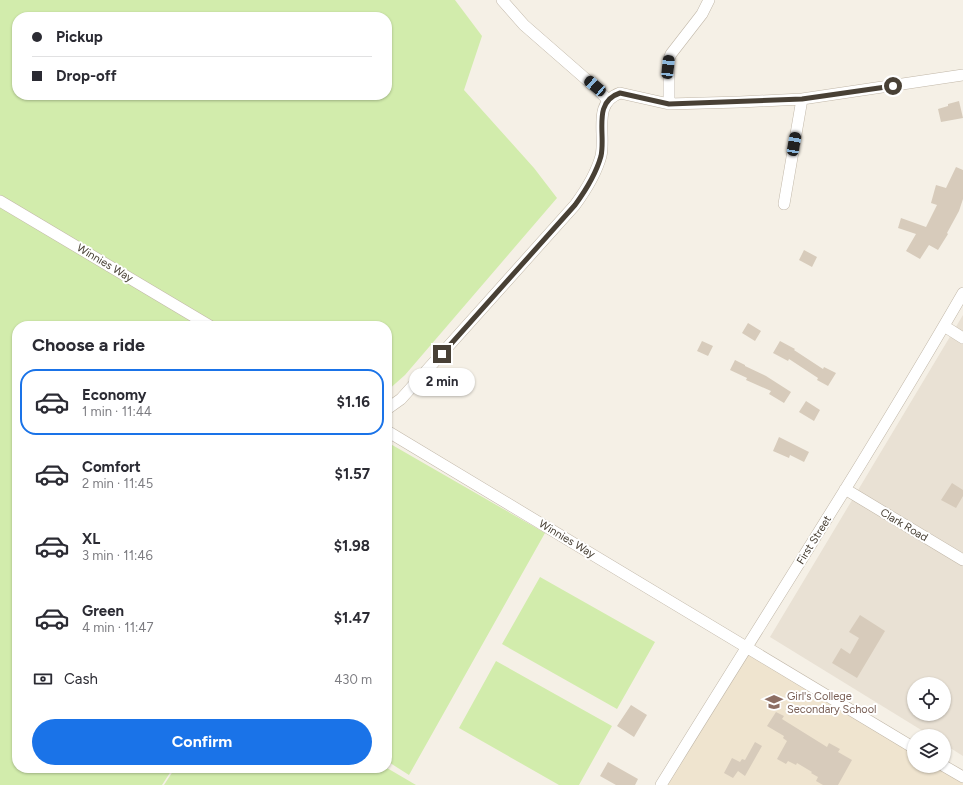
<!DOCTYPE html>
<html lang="en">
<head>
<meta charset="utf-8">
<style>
  body { margin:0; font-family:Figtree,sans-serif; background:#f7f7f7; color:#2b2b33; height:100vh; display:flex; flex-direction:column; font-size:15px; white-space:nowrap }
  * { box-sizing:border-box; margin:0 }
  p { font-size:13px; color:#7c7c81 }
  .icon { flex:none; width:22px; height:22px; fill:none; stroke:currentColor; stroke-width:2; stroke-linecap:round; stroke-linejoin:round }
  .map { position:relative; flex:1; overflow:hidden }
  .drawer { position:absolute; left:12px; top:321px; width:380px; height:452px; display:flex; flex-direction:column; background:#fff; border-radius:16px; box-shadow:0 1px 3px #0004 }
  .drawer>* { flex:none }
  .banner { position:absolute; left:12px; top:12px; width:380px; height:88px; border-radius:16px; box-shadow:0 1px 3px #0004; display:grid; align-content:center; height:88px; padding:0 20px; background:#fff }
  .controls { position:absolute; left:907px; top:677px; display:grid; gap:8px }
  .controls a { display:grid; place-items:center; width:44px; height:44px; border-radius:50%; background:#fff; box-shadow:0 1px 3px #0004; font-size:20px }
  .end { position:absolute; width:18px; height:18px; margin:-9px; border:5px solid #484035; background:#fff; box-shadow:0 0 0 2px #fff }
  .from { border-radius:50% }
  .bubble { position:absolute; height:28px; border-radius:14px; background:#fff; box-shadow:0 1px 3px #0004; font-size:13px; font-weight:700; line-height:28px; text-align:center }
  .car { position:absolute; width:12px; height:24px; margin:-12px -6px; border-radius:5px; box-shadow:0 0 3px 1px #0007; background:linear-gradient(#222 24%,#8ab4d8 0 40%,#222 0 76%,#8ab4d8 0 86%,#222 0) }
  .banner b { display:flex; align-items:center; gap:14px; height:38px; font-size:15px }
  .banner b+b { border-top:1px solid #e1e1e2 }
  .banner i { width:10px; height:10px; background:#2b2b33 }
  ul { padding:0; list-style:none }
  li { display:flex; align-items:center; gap:12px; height:66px; margin:0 8px 6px; padding:0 12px; border:2px solid transparent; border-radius:16px }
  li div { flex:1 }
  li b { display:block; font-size:15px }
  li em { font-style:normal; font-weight:700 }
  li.active { border-color:#1a73e8 }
  li>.icon { width:36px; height:36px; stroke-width:1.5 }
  h2 { padding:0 20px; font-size:18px; line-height:48px }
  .pay { display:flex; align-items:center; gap:10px; height:44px; padding:0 20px; font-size:15px }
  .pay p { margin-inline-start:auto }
  .button { display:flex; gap:8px; margin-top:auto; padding:8px 20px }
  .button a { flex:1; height:46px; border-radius:24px; background:#1a73e8; color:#fff; font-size:16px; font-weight:700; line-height:46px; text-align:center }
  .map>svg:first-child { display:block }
  .residential { fill:#e9e1d4; fill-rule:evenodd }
  .education { fill:#efe4cf }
  .green { fill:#d2ecac; fill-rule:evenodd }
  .building { fill:#d7cbbb }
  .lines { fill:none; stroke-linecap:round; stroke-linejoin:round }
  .street-casing { stroke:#c1b7a8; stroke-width:12 }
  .street { stroke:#fff; stroke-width:11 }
  .route { stroke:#484035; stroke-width:5 }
  .labels { text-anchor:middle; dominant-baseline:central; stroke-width:4; stroke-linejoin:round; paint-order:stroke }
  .street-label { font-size:11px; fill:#484035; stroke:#fff }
  .education-label { font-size:11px; fill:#785e54; stroke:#fff; text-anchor:start }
</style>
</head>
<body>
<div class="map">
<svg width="963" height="785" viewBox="0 0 963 785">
  <rect width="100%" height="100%" fill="#f5f0e6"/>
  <path class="residential" d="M963,315V756L944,744V736H931L770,637ZM914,684H944V714H914Z"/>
  <path class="education" d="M748,652L914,752V766H936L963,782V785H666Z"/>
  <path class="green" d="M0,0H455L482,36L464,90L534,168L557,198L405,375L387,391V326H17V768H173L162,785H0ZM17,17H387V95H17Z
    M387,442L545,533L409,775L387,761Z
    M540,577L655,642L617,709L502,644Z
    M496,661L612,726L579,785H559L459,728Z
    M175,768H387L416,785H164Z"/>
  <path class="building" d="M959,101L963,118L941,122L938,109L948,106V104Z
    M956,167L963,170V199L959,211L947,233L948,234L938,250L929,245L920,259L906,251L916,234L898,228L901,218L926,227L937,205L931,203L936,185L946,188Z
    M804,250L817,257L812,267L799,260Z
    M748,323L761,331L755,341L742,333Z
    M702,341L713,346L708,356L697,351Z
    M780,341L795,349L794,350L823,369L824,367L836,373L828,386L817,380L818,378L789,359L788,361L773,353Z
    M735,360L745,365V366L766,376L791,392L784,403L769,394L771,391L746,380L747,378L730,370Z
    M806,401L820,410L814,421L799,412Z
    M779,437L809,452L804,462L790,455L789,458L773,451Z
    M952,483L963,490V496L956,508L941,500Z
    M860,615L885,631L857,678L832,663L841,648L850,654L859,638L849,632Z
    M631,705L647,715L634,737L617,726Z
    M776,712L784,716L782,719L827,747L829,743L840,749L838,752L852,760L838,785H823L816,781L818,777L811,773L812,772L797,763L796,765L788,761L786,764L777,759L787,741L783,738L784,736L767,726Z
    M755,742L762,746L745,776L738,771L733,778L724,773L732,758L740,762L742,759L745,760Z
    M608,762L638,779L635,785H616L600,776Z"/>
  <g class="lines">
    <g class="street-casing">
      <path id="street" d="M502,0L524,25L595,87L608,100
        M669,104V59L671,54L702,14L709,0
        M0,201L210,326
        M784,204L802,99
        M944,326L963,338
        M387,409L401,399L575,205C586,190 596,174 601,156C606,134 592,103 620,93L669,104L740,102L802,99L963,75
        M387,431L914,748
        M845,489L963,560
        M944,766L963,777
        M661,785C762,621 867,459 963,293"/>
    </g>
    <use href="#street" class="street"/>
  </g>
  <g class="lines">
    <path class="route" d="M442,354L575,205C586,190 596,174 601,156C606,134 592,102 620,93L669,104L802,99L893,86"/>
  </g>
  <defs>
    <g id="university-bare" transform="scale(1.38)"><path d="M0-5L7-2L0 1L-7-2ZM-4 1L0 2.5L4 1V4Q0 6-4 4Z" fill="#8d6e63" stroke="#fff" stroke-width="2.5" paint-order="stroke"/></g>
  </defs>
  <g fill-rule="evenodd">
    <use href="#university-bare" x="774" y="702"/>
  </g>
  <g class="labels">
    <g class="street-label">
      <text transform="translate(105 263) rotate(31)">Winnies Way</text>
      <text transform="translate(904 525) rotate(31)">Clark Road</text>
      <text transform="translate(567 539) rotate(31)">Winnies Way</text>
      <text transform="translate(814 540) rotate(-58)">First Street</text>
    </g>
    <g class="education-label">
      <text x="787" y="696">Girl's College<tspan x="787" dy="13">Secondary School</tspan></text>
    </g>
  </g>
</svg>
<div class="controls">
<a><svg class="icon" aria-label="locate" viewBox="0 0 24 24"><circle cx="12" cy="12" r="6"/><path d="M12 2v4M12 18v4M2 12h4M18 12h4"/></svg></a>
<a><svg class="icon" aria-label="layers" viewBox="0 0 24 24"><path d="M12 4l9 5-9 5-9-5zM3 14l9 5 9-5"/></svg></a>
</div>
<i class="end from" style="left:893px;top:86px"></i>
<i class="end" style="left:442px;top:354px"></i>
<div class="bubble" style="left:409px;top:368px;width:66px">2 min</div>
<i class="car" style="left:668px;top:67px;rotate:6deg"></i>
<i class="car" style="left:595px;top:86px;rotate:311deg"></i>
<i class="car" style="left:794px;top:144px;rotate:10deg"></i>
<div class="banner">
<b><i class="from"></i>Pickup</b>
<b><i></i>Drop-off</b>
</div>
<section class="drawer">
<h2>Choose a ride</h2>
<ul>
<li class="active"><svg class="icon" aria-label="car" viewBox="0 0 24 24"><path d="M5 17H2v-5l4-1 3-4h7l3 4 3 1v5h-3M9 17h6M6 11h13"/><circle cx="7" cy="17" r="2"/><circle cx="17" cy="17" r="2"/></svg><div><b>Economy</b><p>1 min · 11:44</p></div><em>$1.16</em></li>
<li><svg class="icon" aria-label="car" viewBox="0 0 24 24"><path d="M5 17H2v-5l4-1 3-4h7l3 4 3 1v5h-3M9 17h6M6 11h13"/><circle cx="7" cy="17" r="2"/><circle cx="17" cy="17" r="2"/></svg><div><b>Comfort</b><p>2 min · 11:45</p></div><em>$1.57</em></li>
<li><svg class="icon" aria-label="car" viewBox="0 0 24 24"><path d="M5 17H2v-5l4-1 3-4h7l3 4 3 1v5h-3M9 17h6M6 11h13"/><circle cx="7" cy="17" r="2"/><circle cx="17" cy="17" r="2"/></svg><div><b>XL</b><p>3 min · 11:46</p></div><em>$1.98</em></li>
<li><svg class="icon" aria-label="car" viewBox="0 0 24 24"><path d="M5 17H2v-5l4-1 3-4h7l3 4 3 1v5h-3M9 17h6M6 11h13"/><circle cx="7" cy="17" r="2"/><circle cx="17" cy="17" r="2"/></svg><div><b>Green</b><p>4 min · 11:47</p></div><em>$1.47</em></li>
</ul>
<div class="pay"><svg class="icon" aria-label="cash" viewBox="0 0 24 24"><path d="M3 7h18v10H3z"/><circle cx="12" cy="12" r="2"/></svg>Cash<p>430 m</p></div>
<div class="button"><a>Confirm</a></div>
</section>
</div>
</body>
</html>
